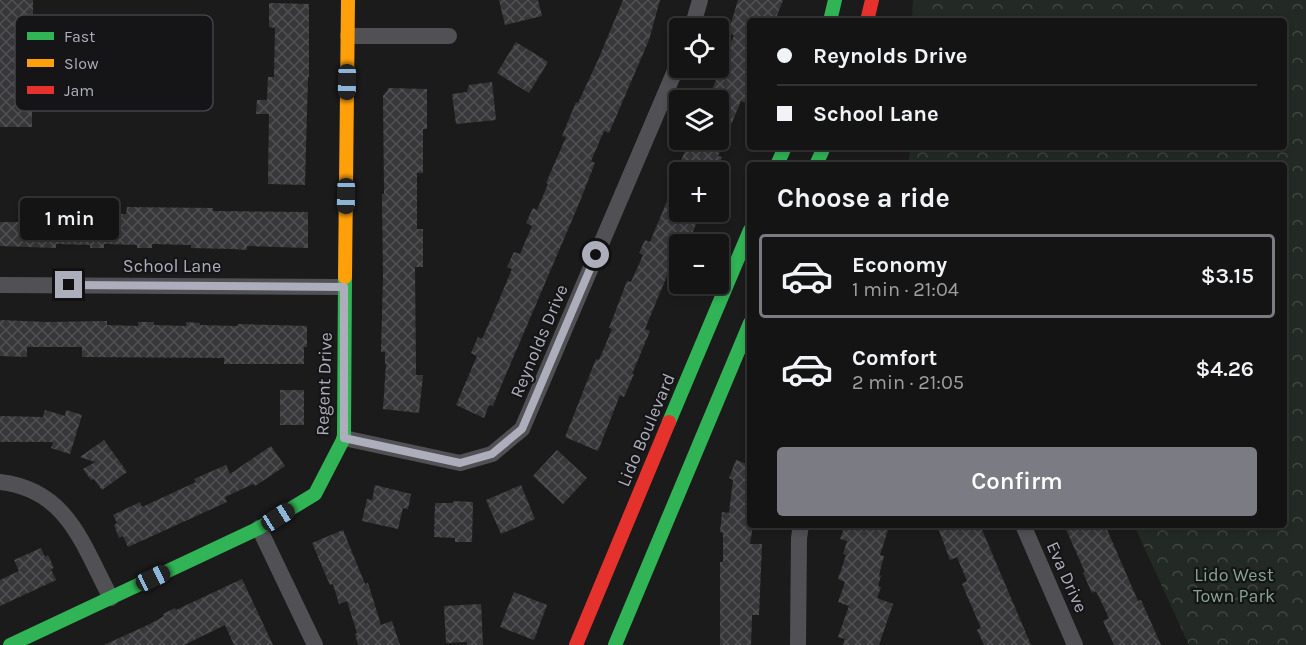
<!DOCTYPE html>
<html lang="en">
<head>
<meta charset="utf-8">
<style>
  body { margin:0; font-family:Karla,sans-serif; background:#212122; color:#f1f3f6; height:100vh; display:flex; flex-direction:column; font-size:22px; white-space:nowrap }
  * { box-sizing:border-box; margin:0 }
  p { font-size:20px; color:#9d9ea0 }
  .icon { flex:none; width:33px; height:33px; fill:none; stroke:currentColor; stroke-width:2; stroke-linecap:round; stroke-linejoin:round }
  .map { position:relative; flex:1; overflow:hidden }
  .side { position:absolute; left:747px; top:162px; width:540px; height:366px; display:flex; flex-direction:column; background:#141414; border-radius:6px; box-shadow:0 3px 9px #0003,0 0 0 2px #333334 }
  .side>* { flex:none }
  .hud { position:absolute; left:747px; top:18px; width:540px; height:132px; border-radius:6px; box-shadow:0 3px 9px #0003,0 0 0 2px #333334; display:grid; align-content:center; height:132px; padding:0 30px; background:#141414 }
  .fabs { position:absolute; left:669px; top:18px; display:grid; gap:12px }
  .fabs a { display:grid; place-items:center; width:60px; height:60px; border-radius:6px; background:#141414; box-shadow:0 3px 9px #0003,0 0 0 2px #333334; font-size:30px }
  .end { position:absolute; width:27px; height:27px; margin:-14px; border:8px solid #adaebb; background:#111; box-shadow:0 0 0 3px #111 }
  .from { border-radius:50% }
  .bubble { position:absolute; height:42px; border-radius:6px; background:#141414; box-shadow:0 3px 9px #0003,0 0 0 2px #333334; font-size:20px; font-weight:600; line-height:42px; text-align:center }
  .car { position:absolute; width:18px; height:36px; margin:-18px -9px; border-radius:8px; box-shadow:0 0 4px 2px #0007; background:linear-gradient(#222 24%,#8ab4d8 0 40%,#222 0 76%,#8ab4d8 0 86%,#222 0) }
  .hud b { display:flex; align-items:center; gap:21px; height:57px; font-size:22px }
  .hud b+b { border-top:2px solid #333334 }
  .hud i { width:15px; height:15px; background:#f1f3f6 }
  ul { padding:0; list-style:none }
  li { display:flex; align-items:center; gap:18px; height:84px; margin:0 12px 9px; padding:0 18px; border:3px solid transparent; border-radius:6px }
  li div { flex:1 }
  li b { display:block; font-size:22px }
  li em { font-style:normal; font-weight:600 }
  li.current { border-color:#7a7b83 }
  li>.icon { width:54px; height:54px; stroke-width:1.5 }
  h2 { padding:0 30px; font-size:27px; line-height:72px }
  .cta { display:flex; gap:12px; margin-top:auto; padding:12px 30px }
  .cta a { flex:1; height:69px; border-radius:6px; background:#7a7b83; color:#fff; font-size:24px; font-weight:600; line-height:69px; text-align:center }
  .map>svg:first-child { display:block }
  .park { fill:url(#park-crowns) }
  .building { fill:url(#building-cross-hatch) }
  .lines { fill:none; stroke-linecap:round; stroke-linejoin:round }
  .street { stroke:#515155; stroke-width:16 }
  .fast { stroke:#30b455; stroke-width:14 }
  .slow { stroke:#ff9f0a; stroke-width:14 }
  .jam { stroke:#e5322d; stroke-width:14 }
  .route { stroke:#adaebb; stroke-width:8 }
  .labels { text-anchor:middle; dominant-baseline:central; stroke-width:4.5; stroke-linejoin:round; paint-order:stroke }
  .street-label { font-size:18px; fill:#adaebb; stroke:#151517 }
  .park-label { font-size:18px; fill:#85a58e; stroke:#151517 }
  .key { fill:#151517; stroke:#434348; stroke-width:1.5 }
  .key-label { font-size:16px; fill:#adaebb }
</style>
</head>
<body>
<div class="map">
<svg width="1306" height="645" viewBox="0 0 1306 645">
  <defs>
    <pattern id="park-crowns" width="20" height="18" patternUnits="userSpaceOnUse" patternTransform="scale(1.5)"><rect width="20" height="18" fill="#232a25"/><path d="M2 6a3 3 0 1 1 6 0M12 15a3 3 0 1 1 6 0" fill="none" stroke="#404643"/></pattern>
    <pattern id="building-cross-hatch" width="8" height="8" patternUnits="userSpaceOnUse" patternTransform="scale(1.5)"><rect width="8" height="8" fill="#373739"/><path d="M0 0l8 8M0 8l8-8" fill="none" stroke="#515154"/></pattern>
  </defs>
  <rect width="100%" height="100%" fill="#1b1b1b"/>
  <path class="park" d="M913,0H1306V645H1189L1134,525H1284V165H960L909,160L910,147H1284V21H912Z"/>
  <path class="building" d="M0,0H33V63L70,62L71,78L32,77V127H0Z
    M499,0H538L542,16L505,25Z
    M623,0H660L649,40L609,133L604,131L591,161L595,163L578,206L498,393L493,406L489,405L484,418L456,405L477,356L471,353L478,337L482,339L494,312L512,269L507,267L514,252L520,254L532,226L526,223L533,208L537,210L548,184L546,183L566,137L562,136L576,102L578,103L598,60Z
    M738,0H783L775,21H750V71L745,83L750,85V95L746,103L741,101L718,156L722,157L715,172H680V212H701L691,236L685,234L680,244L645,329L650,331L632,374H634L624,397L620,395L598,451L565,437L596,359L599,360L612,329L609,328L627,281L631,282L643,255L639,253L645,240L650,242L679,172H676L690,140H718V100H708L734,35L728,33Z
    M269,3L309,4V77H308L305,185L268,184L269,114H256L257,100H267L268,77H274L275,28L269,27Z
    M516,42L548,62L529,93L497,73Z
    M492,82L496,120L456,124L452,94L467,92L469,85Z
    M389,88L427,89V129H423V173H417V229H423V267H415L416,375H423L419,413L383,409L386,364H385V352H381L383,278L382,194H384L383,96Z
    M127,207L213,208V211L308,212V248L247,246V250L233,249L191,248V245L152,244V248H137V245L104,244V248H90V245L56,244V248L0,246V222H31V212L126,214Z
    M0,320L46,322L107,321V325L138,326V322H154V325L186,326V322L200,323V325L238,326V324L307,326V347H304V364H224V358L82,357V347H27V357L0,356Z
    M280,390H304V425H280Z
    M45,410L65,416L66,410L82,415L70,454L51,448L53,442H0V416L43,417Z
    M104,440L127,472L102,490L94,479L91,480L83,469L95,462L80,457Z
    M271,446L285,466L255,486L253,484L225,497L227,502L128,547L123,536L119,538L114,525L117,523L113,515L140,502L142,507L196,482L194,479L226,465L230,474Z
    M557,450L587,478L563,504L533,476Z
    M736,460L750,465V525H753L750,544H762L759,615H752L751,645H720V562H723V533L720,532L722,512L729,513L733,480L729,478Z
    M375,485L411,494L408,509L403,508L398,529L362,521L367,499L372,500Z
    M521,485L535,519L501,534L486,500Z
    M454,501L473,502L472,542H455V538L434,537L435,503H453Z
    M845,525H872L888,530L880,555L884,556L879,575L881,576L878,586L881,587L877,598L893,604L879,645H843L845,639L838,637L849,606L838,602L845,582L838,579L846,555L843,554L847,541L840,539Z
    M937,525H980L1031,645H984L977,630L981,628L962,584L967,581L957,557L950,560Z
    M1064,525H1105L1138,601L1141,600L1161,645H1114L1103,621L1109,618L1096,591L1092,593L1083,573L1085,572Z
    M343,530L365,584L368,583L381,625L392,621L400,645H358L355,634L357,633L347,601L339,604L333,584L330,585L312,543Z
    M41,548L45,557L48,555L54,568L51,569L56,580L0,606V580L19,571L14,560Z
    M242,579L273,645H234L225,625L184,645H104L150,624L164,616L163,614L175,608L176,610Z
    M514,592L547,605L534,640L500,627Z
    M481,604L483,645H467V642L446,643L444,606Z"/>
  <g class="lines">
    <path class="street" d="M692,28L700,0
      M348,36H449
      M0,285L344,287
      M344,438L460,463L492,454L522,429L680,59
      M0,482C68,490 82,544 111,598
      M1023,525L1075,645
      M259,528L315,645
      M798,645L799,538L801,525"/>
    <path class="fast" d="M830,21L835,0
      M777,165L785,147
      M816,165L824,147
      M669,422L750,230
      M10,645L259,528L315,494L344,438L345,277
      M615,645L750,323"/>
    <path class="slow" d="M345,277L348,0"/>
    <path class="jam" d="M867,21L872,0
      M576,645L669,422"/>
  </g>
  <g class="lines">
    <path class="route" d="M69,285L344,287V438L460,463L492,454L522,429L596,255"/>
  </g>
  <g class="labels">
    <g class="street-label">
      <text x="172" y="266">School Lane</text>
      <text transform="translate(539 341) rotate(-67)">Reynolds Drive</text>
      <text transform="translate(324 384) rotate(-88)">Regent Drive</text>
      <text transform="translate(646 430) rotate(-67)">Lido Boulevard</text>
      <text transform="translate(1067 577) rotate(66)">Eva Drive</text>
    </g>
    <g class="park-label">
      <text x="1234" y="575">Lido West<tspan x="1234" dy="21">Town Park</tspan></text>
    </g>
  </g>
  <rect x="15" y="15" width="198" height="96" rx="9" class="key"/>
  <rect x="27" y="32" width="27" height="8" fill="#30b455"/>
  <rect x="27" y="59" width="27" height="8" fill="#ff9f0a"/>
  <rect x="27" y="86" width="27" height="8" fill="#e5322d"/>
  <g class="key-label">
    <text x="64" y="42">Fast</text>
    <text x="64" y="69">Slow</text>
    <text x="64" y="96">Jam</text>
  </g>
</svg>
<div class="fabs">
<a><svg class="icon" aria-label="locate" viewBox="0 0 24 24"><circle cx="12" cy="12" r="6"/><path d="M12 2v4M12 18v4M2 12h4M18 12h4"/></svg></a>
<a><svg class="icon" aria-label="layers" viewBox="0 0 24 24"><path d="M12 4l9 5-9 5-9-5zM3 14l9 5 9-5"/></svg></a>
<a>+</a>
<a>−</a>
</div>
<i class="end from" style="left:596px;top:255px"></i>
<i class="end" style="left:69px;top:285px"></i>
<div class="bubble" style="left:20px;top:198px;width:99px">1 min</div>
<i class="car" style="left:347px;top:82px;rotate:181deg"></i>
<i class="car" style="left:346px;top:196px;rotate:181deg"></i>
<i class="car" style="left:278px;top:517px;rotate:58deg"></i>
<i class="car" style="left:153px;top:578px;rotate:65deg"></i>
<div class="hud">
<b><i class="from"></i>Reynolds Drive</b>
<b><i></i>School Lane</b>
</div>
<section class="side">
<h2>Choose a ride</h2>
<ul>
<li class="current"><svg class="icon" aria-label="car" viewBox="0 0 24 24"><path d="M5 17H2v-5l4-1 3-4h7l3 4 3 1v5h-3M9 17h6M6 11h13"/><circle cx="7" cy="17" r="2"/><circle cx="17" cy="17" r="2"/></svg><div><b>Economy</b><p>1 min · 21:04</p></div><em>$3.15</em></li>
<li><svg class="icon" aria-label="car" viewBox="0 0 24 24"><path d="M5 17H2v-5l4-1 3-4h7l3 4 3 1v5h-3M9 17h6M6 11h13"/><circle cx="7" cy="17" r="2"/><circle cx="17" cy="17" r="2"/></svg><div><b>Comfort</b><p>2 min · 21:05</p></div><em>$4.26</em></li>
</ul>
<div class="cta"><a>Confirm</a></div>
</section>
</div>
</body>
</html>
